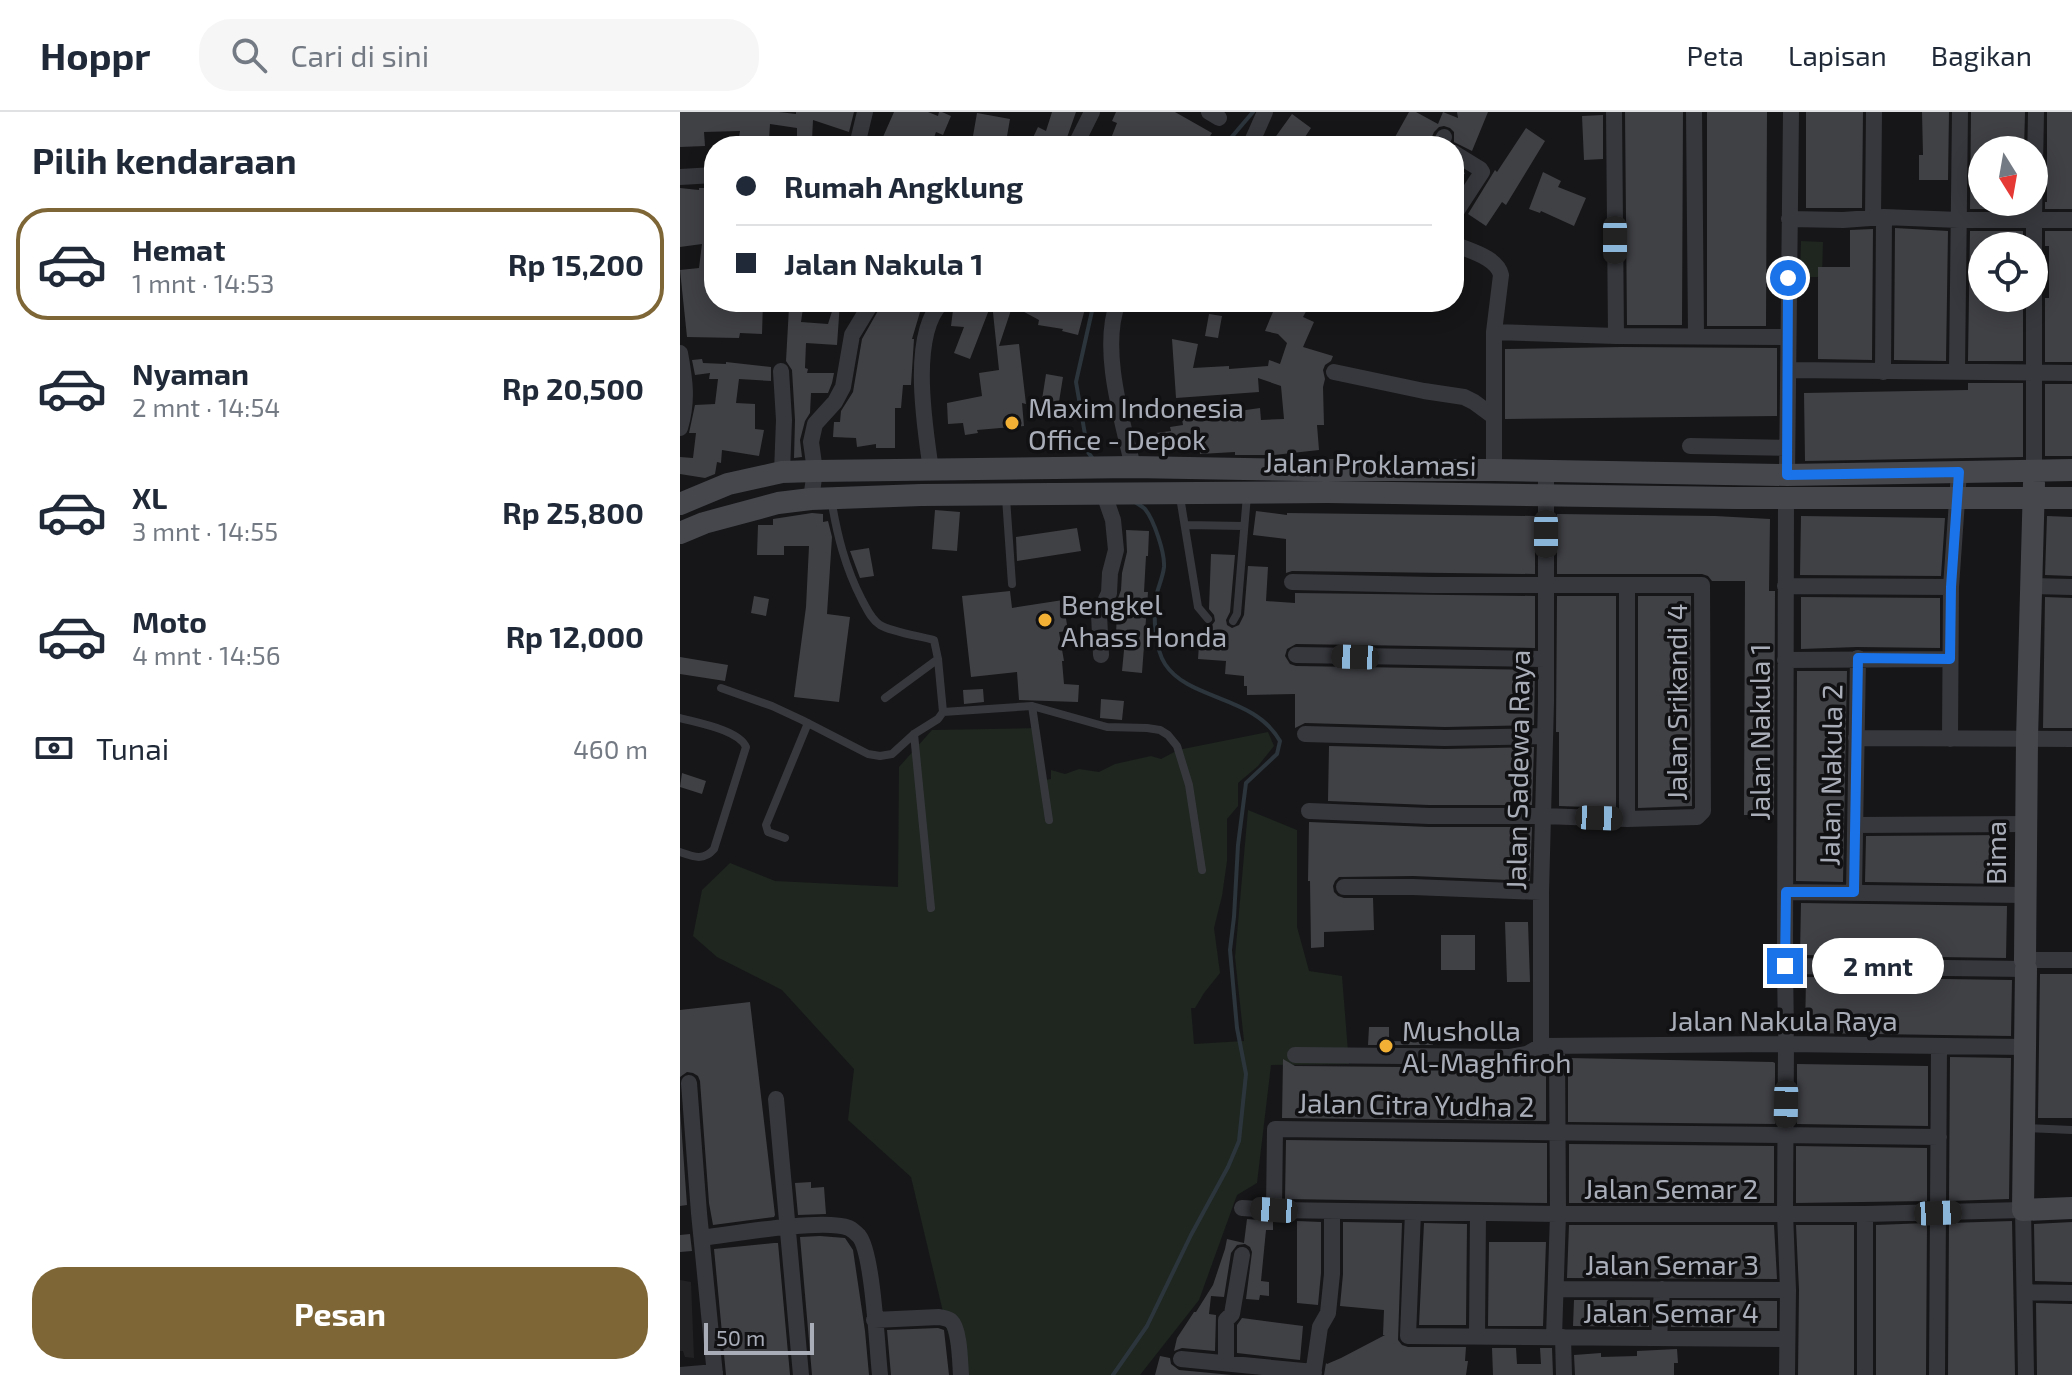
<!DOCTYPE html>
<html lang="id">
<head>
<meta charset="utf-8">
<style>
  body { margin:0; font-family:"Exo 2",sans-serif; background:#f6f6f7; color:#1f2937; height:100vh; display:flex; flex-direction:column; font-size:30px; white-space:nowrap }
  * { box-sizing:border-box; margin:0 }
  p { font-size:26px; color:#747a83 }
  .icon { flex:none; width:44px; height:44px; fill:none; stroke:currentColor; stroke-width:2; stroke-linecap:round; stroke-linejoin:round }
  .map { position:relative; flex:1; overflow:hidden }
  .side { display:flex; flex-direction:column; background:#fff; width:680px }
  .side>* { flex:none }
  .banner { position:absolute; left:24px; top:24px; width:760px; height:176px; border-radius:32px; box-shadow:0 4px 20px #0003; display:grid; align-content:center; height:176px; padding:0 32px; background:#fff }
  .needle { width:52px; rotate:169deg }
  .fabs { position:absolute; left:1288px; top:24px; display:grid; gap:16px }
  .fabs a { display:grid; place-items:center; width:80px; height:80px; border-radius:50%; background:#fff; box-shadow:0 4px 20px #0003; font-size:40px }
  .scale { position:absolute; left:24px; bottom:20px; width:110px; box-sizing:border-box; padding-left:8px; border:4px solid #a8adb8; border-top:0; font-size:22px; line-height:28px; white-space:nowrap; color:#a8adb8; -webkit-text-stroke:6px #111113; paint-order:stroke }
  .end { position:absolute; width:36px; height:36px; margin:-18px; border:10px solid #1a73e8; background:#fff; box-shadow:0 0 0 4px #fff }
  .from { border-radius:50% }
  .bubble { position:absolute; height:56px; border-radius:28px; background:#fff; box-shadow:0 4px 20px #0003; font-size:26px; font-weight:700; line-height:56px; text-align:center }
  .car { position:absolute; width:24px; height:48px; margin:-24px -12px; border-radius:10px; box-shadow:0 0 6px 2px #0007; background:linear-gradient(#222 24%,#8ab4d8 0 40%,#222 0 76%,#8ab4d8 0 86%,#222 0) }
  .banner b { display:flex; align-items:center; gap:28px; height:76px; font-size:30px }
  .banner b+b { border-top:2px solid #e0e1e3 }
  .banner i { width:20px; height:20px; background:#1f2937 }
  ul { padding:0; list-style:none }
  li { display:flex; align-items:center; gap:24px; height:112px; margin:0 16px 12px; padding:0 16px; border:4px solid transparent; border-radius:32px }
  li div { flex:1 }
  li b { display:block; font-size:30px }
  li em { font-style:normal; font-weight:700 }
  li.on { border-color:#7e6636 }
  li>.icon { width:72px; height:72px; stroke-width:1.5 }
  h2 { padding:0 32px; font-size:36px; line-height:96px }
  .pay { display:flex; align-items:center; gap:20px; height:88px; padding:0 32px; font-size:30px }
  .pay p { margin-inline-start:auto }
  .primary-button { display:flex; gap:16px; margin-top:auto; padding:16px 32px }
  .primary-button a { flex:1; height:92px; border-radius:32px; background:#7e6636; color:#fff; font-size:32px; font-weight:700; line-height:92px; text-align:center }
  header { display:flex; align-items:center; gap:48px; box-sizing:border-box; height:112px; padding:0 40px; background:#fff; border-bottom:2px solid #e0e1e3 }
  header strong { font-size:38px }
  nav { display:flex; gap:44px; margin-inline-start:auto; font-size:28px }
  .search { width:560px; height:72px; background:#f6f6f7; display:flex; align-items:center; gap:20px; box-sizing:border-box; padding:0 28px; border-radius:32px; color:#747a83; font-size:30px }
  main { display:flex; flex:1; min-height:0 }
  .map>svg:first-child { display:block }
  .built { fill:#222225 }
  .green { fill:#1e261f }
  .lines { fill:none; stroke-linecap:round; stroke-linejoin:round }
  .stream { stroke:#2c353c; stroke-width:4 }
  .building { fill:#404145 }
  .lane { stroke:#37383d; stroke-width:8 }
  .street { stroke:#37383d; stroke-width:16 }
  .secondary { stroke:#45474d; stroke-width:22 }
  .route { stroke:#1a73e8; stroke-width:10 }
  .poi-dot { fill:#f2b134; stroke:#111113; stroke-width:3 }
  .labels { text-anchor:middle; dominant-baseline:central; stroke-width:7; stroke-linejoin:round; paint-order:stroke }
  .poi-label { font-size:28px; fill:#a8adb8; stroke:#111113; text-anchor:start }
  .street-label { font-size:28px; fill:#a8adb8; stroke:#111113 }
</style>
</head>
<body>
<header>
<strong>Hoppr</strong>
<div class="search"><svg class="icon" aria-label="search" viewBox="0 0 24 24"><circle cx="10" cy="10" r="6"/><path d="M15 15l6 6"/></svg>Cari di sini</div>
<nav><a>Peta</a><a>Lapisan</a><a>Bagikan</a></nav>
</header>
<main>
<section class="side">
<h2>Pilih kendaraan</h2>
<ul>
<li class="on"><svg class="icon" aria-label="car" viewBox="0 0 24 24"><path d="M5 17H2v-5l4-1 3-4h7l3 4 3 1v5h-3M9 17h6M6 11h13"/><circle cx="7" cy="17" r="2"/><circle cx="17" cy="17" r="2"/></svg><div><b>Hemat</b><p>1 mnt · 14:53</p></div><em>Rp 15,200</em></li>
<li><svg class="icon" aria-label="car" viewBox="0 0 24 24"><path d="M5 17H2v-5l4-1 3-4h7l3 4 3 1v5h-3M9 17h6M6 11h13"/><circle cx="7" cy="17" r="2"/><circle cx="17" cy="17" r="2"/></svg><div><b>Nyaman</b><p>2 mnt · 14:54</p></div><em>Rp 20,500</em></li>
<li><svg class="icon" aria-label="car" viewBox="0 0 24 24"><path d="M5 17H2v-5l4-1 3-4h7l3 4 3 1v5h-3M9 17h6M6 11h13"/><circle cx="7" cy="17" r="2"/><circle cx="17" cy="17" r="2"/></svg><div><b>XL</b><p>3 mnt · 14:55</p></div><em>Rp 25,800</em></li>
<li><svg class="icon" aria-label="car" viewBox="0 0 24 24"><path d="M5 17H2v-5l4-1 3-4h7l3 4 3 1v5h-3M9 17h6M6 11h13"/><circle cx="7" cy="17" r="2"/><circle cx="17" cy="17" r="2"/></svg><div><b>Moto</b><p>4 mnt · 14:56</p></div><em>Rp 12,000</em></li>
</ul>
<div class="pay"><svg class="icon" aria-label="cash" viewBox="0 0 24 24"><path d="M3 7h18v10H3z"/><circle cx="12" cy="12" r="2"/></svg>Tunai<p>460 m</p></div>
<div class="primary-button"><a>Pesan</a></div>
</section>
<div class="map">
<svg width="1392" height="1263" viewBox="0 0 1392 1263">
  <rect width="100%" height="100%" fill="#161618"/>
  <path class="built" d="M0,1168L11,1170L14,1246L5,1245L3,1239H0Z"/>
  <path class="green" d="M1121,129L1143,130L1142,165H1120Z
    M359,616L364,668L371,667V658L385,662L399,657L419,660L435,652L471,644L481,647L498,638L588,620L594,634L578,654L558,671V694L547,707V749L542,784L534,816L540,861L524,881L515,896H511L514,932L564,929L555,845L568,698L617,718V815L629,859L662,864L669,952L591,953L577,1071L557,1083L519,1188L460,1263H278L231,1065L168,1008L174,957L102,878L37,845L13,824L22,778L50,751L95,769L218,775L219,655L252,618Z"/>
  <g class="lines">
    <path class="stream" d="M544,34L573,0
      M413,347L408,340L396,270L414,190
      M433,1263L467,1214L511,1123L548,1055L559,1029L566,962L557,916L550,838L554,805L558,733L566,671L597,642L600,629C574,583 509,589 485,552C475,537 473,503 476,485C478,475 483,465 484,455C485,441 474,408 465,397C462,394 458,392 455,390"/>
  </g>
  <path class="building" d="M0,0H99L116,2V0H174L169,20L133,8L132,28L117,27V16L90,12L89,27L59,25L60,19L24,20L25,34L0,35Z
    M214,0H248L258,4L259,0H262L271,4L263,23L256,20L251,34H199Z
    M372,0H396L384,34H349L358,15L366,19Z
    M436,0H495L532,21L524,34H428L437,11L432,9Z
    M729,0H736L758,12L763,0L778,6L777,0H808L792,39L774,30V20L770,16L764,14L759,15L754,20L751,27V34H710Z
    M945,0H1003L1002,213H947Z
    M1027,0H1087L1086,214H1027Z
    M1126,0H1183L1182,96H1126Z
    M1242,0H1269L1268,68H1239V43H1243Z
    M1291,0H1345L1344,38H1302V90H1343V97H1290Z
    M1367,0H1392V97H1365V90H1367Z
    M297,1L330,7L326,30L293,24Z
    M612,2L631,16L619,34H589Z
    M923,3V47L904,48L902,4Z
    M846,16L865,29L826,93L822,90L806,114L788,102L815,58L817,60Z
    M774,54L785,61L782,66L784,68L777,78H774Z
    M863,60L881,69L878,75L906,86L894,114L861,99L860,101L849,97Z
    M0,76L19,78V76H34V190H83L82,222L60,221L59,226L7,225L0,158L19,156L22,132L0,135Z
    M1215,116L1268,119L1266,249L1214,248Z
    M1193,117L1192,248L1138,247V155H1170V118Z
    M1290,119H1343V134H1302V186H1343V249H1288Z
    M1365,119H1392V250H1365V186H1369V134H1365Z
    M155,190H160L157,233L126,231L125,256L128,257L127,261H154L152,271L148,281H131L130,301L125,309L120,328L122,345L114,346L115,308L112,258L106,249L109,195L123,196L121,210L148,212Z
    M203,190H243L232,227H234L231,273H223L221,296H215V336H196V332L177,335L176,326L153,325L154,310H160L161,299L173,280L182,227Z
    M274,190H312L290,247L274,241L284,215L271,214Z
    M326,190H376L390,192V190H396L406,193L398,223L382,219L383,217L358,213L359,208Z
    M597,190H631L623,205L634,210L623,235L653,244L651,249L645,253L643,258L645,267L643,275L644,313H637L639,338L594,343H555V340L520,342L519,330L478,336L476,321L491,319L490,315L503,313L502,307L580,296L581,308L604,307L601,274L578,266L579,280L496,286L492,227L518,232L513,256L549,254V257L588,254L589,248L600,252L607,231L598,222L585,219Z
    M312,191L331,198L319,234L339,232L346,292L342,291L344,314L297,318L298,321L285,323L283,311L268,312L267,291L302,284L299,261L319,258Z
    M529,202L542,204L538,226L525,224Z
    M942,235L1097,236V304L825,307V237Z
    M22,247L23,251L46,252V250L91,255V269L59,267L56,291L75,292V317L84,318L79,344L42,338L41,351L37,350L35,362L25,366L0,362V345L13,346L16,321H9L15,293L35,292L38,267H29L30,261L15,263L12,248Z
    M366,262L383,265L378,296L361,294Z
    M1288,271H1343V345L1125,349L1124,281L1288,278Z
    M1365,272H1392V344H1365Z
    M255,398L280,400L277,439L252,437Z
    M576,399L607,403V401L855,404V462L612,459L606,461V427L573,423Z
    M132,401L143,402V410L148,409L152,425L147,502L170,505L159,590L114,585L126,495L129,434H104V443H77L78,413H93V407Z
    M877,402L1035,404L1090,407L1089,479H1095L1094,703H1064L1065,469H1032L1028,464L1022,462H877Z
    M1121,404L1265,406L1261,464L1120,463Z
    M1367,404L1392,405V464L1365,463Z
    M397,416L401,439L337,449L336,425Z
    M446,418L469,419L468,444H466L464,480H468L462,561L442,559L445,528L436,527L437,489L441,478L442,461L447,440Z
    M189,436L194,464L180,466L170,439Z
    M531,442L555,443L550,500L546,508L547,513L552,516L559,513L564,503L568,454L588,455L586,489L615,491V481L855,484V536L616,532L607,537L605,544L610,552L616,554L855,558L854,613L765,615L625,611L615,616V582L567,583V574H564V564L545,562L546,549L518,547L519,533H525L527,514L532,513L535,509L534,503L529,497Z
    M330,479L332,496L383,488L388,519L379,520L384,549H382L384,572L399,573L398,590L339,588L337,560L291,565L282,484Z
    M74,484L89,487L86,504L71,501Z
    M877,484H936V696L879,694V620H876Z
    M958,484H1011L1012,694L958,696Z
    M1121,485L1260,486V536L1177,535L1121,537Z
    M1365,485L1392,486V616H1363Z
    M0,545L48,553L45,569L0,562Z
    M1117,559H1167L1163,770L1116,769Z
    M303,577L304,590L284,592L283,578Z
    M421,587L444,589L442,608L420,606Z
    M649,634L765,637L854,635L852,693H749L648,689Z
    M2,661L26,669L22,682L0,675Z
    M629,710L749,715H852L850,769L733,764L659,765L655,769L653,774L654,780L658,784L664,786H693L694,818L644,820V835L631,836L630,769H628Z
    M1328,723L1327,772L1185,770L1186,724Z
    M1121,791L1327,794L1326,846L1120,843Z
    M825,810H848L850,870H827Z
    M761,823H795V858H761Z
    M1360,862H1392V1006H1358Z
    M1126,865L1332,868L1331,924L1125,921Z
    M70,890L95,1103L94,1105L33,1113L29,1091L20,969L18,964L13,961L7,960L0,965V898Z
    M689,915H709V929L753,930V933H688Z
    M1270,945L1331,946L1329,1087L1269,1089Z
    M888,946L1093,950L1095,951V1012L888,1010Z
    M603,947L615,954L830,956L854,951H866V1009L602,1006Z
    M1117,952L1248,954V1014L1117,1012Z
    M0,997L7,1093L0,1094Z
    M606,1028L867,1031V1091L605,1087Z
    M889,1032L1094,1034V1091H889Z
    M1116,1034L1247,1036V1089L1116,1091Z
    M131,1070V1076L144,1075L146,1102L118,1103L115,1071Z
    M567,1107L593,1109V1118H586L581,1169L589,1170V1184L580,1183L579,1188L566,1187L572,1140L570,1135L565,1132L557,1133L551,1141L544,1185L531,1184L529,1202L536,1203L535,1239L502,1236L494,1239L497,1226L514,1200H516L533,1173L545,1137L547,1127L564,1131Z
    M617,1109L641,1110V1161L638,1193L617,1191Z
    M1332,1109L1335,1263H1268L1269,1111Z
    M663,1110L722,1111L718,1228L722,1233L728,1235H786L785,1249H788L786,1263H644L646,1251L647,1252L661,1246L705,1223H703L704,1198L660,1194L663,1162Z
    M1392,1110V1170L1355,1169L1354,1112Z
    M744,1111L787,1112L786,1213H739Z
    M1247,1111L1246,1263H1196V1113Z
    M889,1113H1094L1097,1167L887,1166Z
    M1116,1113H1174V1263H1118L1119,1178Z
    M10,1122L12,1139L0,1140V1123Z
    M140,1124L165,1126L173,1138L185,1219L189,1263H132L120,1125Z
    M809,1130H866L863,1214H808Z
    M94,1131H98L110,1263H46L34,1137Z
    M894,1188H970L969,1215L893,1214Z
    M992,1188L1097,1189V1216L991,1215Z
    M1356,1191L1392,1192V1263H1357Z
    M562,1206L623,1214L620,1248L557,1241V1213Z
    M258,1216L264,1218L269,1263H211L207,1218Z
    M812,1236H836L837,1252H861L860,1236H872L873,1263H813Z
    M997,1237L998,1251H994V1263H895L894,1243L921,1241V1245L957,1244V1239Z
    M480,1244L490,1246L491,1252L499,1258L552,1263H475Z"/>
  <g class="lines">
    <path class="lane" d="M500,385L518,495L528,507
      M326,386L332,472
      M505,413L564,414
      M553,509L557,502L567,383
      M41,576L92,594L122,608L188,642L200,644L212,642L234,622L258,607L263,600L258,547L254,528C239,524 212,520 200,513C191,507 187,497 182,488C165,455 157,423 151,386
      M205,586L258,547
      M352,594L427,615L467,616L480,618L488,623L497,634L509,673L522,758
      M263,600L352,594L369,708
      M0,606C18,611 59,618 66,635L34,737C24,749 14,745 0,740
      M234,622L251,796
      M105,726L88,720L86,713L128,611
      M1346,1016L1392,1018"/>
    <path class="street" d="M529,0L539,6
      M934,0L936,224
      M1014,0L1016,223
      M179,25L185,0
      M395,34L412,0
      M570,34L585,0
      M763,34L761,31L764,25
      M774,41L800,57L802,60L774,103
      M0,65L34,63
      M1193,106L1194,0
      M1109,107L1163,108L1204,105L1279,108H1392
      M774,132C789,139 817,145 821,163L814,220V358
      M438,190C420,236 442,307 453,355
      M814,220L936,224L1108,225
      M0,241C5,268 8,289 0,316
      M1109,258L1392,261
      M101,259L104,308L102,360
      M1277,259L1280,0
      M654,260L744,279L784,285L794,290L813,304
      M1203,260L1204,105
      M1010,334L1107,336
      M251,358C245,315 229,223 262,190
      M1354,358V107L1356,0
      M1107,363L1111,0
      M131,387L135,359L131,330L135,312L155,290L163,275L172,223L192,190
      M612,470L753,473H1022L1023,699L1017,705L947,707L863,704H749L629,699
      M1105,474L1271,475
      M1350,474L1392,475
      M421,543L419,502L429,481L430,461L436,438L433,408L424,382
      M616,543L866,547
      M1105,548L1270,547
      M625,622L765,626L865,624
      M1176,626L1392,627
      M1270,627L1271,475L1279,360
      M947,707V474
      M1176,713L1346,712
      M664,775H733L861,780
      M1106,780L1345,783
      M1174,780L1178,546
      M1105,854L1106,386
      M1106,922L1105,854L1346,857L1345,848H1392
      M1106,932L1105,1101L1108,1178L1107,1263
      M861,934V780L866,590V358
      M615,943L830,945L847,942L861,934L1106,932L1345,935
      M9,971L19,1101L35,1263
      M96,987L121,1263
      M562,1096L594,1098L878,1102H1185L1343,1098L1346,1263
      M594,1098L595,1017L1259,1025
      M733,1100L728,1224L1107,1227
      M22,1126C52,1122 144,1106 169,1116C173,1118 176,1121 179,1124C193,1141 197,1236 200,1263
      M876,1177L1108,1178
      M1345,1180L1392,1181
      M194,1208L259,1205C263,1206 268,1206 271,1209C280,1217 280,1251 281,1263
      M797,1225L798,1101
      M874,1225L878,1102L877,934
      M883,1225L884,1263
      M979,1226L982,1177
      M501,1247L634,1260
      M546,1250V1208L552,1202L562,1143
      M0,1263L35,1260
      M633,1263L640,1215L648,1201L652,1162V1099
      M1185,1263V1102
      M1257,1263L1259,934"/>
    <path class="secondary" d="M0,392L48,372L102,360L135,359L453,355L626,358H814L1107,363L1392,358
      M0,421L24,411L98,391L131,387L241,383L647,380L1055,386H1392
      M1345,848L1347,627L1354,371
      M1346,857L1343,1098L1392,1096"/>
  </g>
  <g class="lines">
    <path class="route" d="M1105,854L1106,780H1174L1178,546L1270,547L1271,475L1279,360L1107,363L1108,166"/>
  </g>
  <g class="poi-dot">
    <circle cx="332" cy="311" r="8"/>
    <circle cx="365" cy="508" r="8"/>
    <circle cx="706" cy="934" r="8"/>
  </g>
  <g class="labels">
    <g class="poi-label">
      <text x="348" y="295">Maxim Indonesia<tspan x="348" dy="32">Office - Depok</tspan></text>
      <text x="381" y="492">Bengkel<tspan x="381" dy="32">Ahass Honda</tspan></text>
      <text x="722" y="918">Musholla<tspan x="722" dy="32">Al-Maghfiroh</tspan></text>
    </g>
    <g class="street-label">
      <text transform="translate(690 351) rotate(1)">Jalan Proklamasi</text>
      <text transform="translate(996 590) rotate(-90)">Jalan Srikandi 4</text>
      <text transform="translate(1079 620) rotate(-90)">Jalan Nakula 1</text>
      <text transform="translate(837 658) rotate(-89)">Jalan Sadewa Raya</text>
      <text transform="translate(1150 663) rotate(-89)">Jalan Nakula 2</text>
      <text transform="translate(1315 741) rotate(-90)">Bima</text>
      <text x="1103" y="908">Jalan Nakula Raya</text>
      <text transform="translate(736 992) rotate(1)">Jalan Citra Yudha 2</text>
      <text x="991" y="1076">Jalan Semar 2</text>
      <text x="992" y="1152">Jalan Semar 3</text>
      <text x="991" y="1200">Jalan Semar 4</text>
    </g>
  </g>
</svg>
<div class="fabs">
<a><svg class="needle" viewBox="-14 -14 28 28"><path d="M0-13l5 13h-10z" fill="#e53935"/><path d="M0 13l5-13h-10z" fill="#747a83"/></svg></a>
<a><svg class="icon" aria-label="locate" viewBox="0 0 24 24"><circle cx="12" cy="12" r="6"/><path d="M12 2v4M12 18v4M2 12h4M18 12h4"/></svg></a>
</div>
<div class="scale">50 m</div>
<i class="end from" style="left:1108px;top:166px"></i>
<i class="end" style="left:1105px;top:854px"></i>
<div class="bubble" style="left:1132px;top:826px;width:132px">2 mnt</div>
<i class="car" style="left:935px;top:128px;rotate:180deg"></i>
<i class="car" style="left:866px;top:422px;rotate:180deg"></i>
<i class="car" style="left:675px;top:545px;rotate:272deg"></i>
<i class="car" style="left:919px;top:706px;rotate:92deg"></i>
<i class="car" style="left:1106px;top:992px;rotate:181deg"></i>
<i class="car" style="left:594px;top:1098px;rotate:274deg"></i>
<i class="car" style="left:1258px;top:1101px;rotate:88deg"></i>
<div class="banner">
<b><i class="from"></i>Rumah Angklung</b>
<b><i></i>Jalan Nakula 1</b>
</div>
</div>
</main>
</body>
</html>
